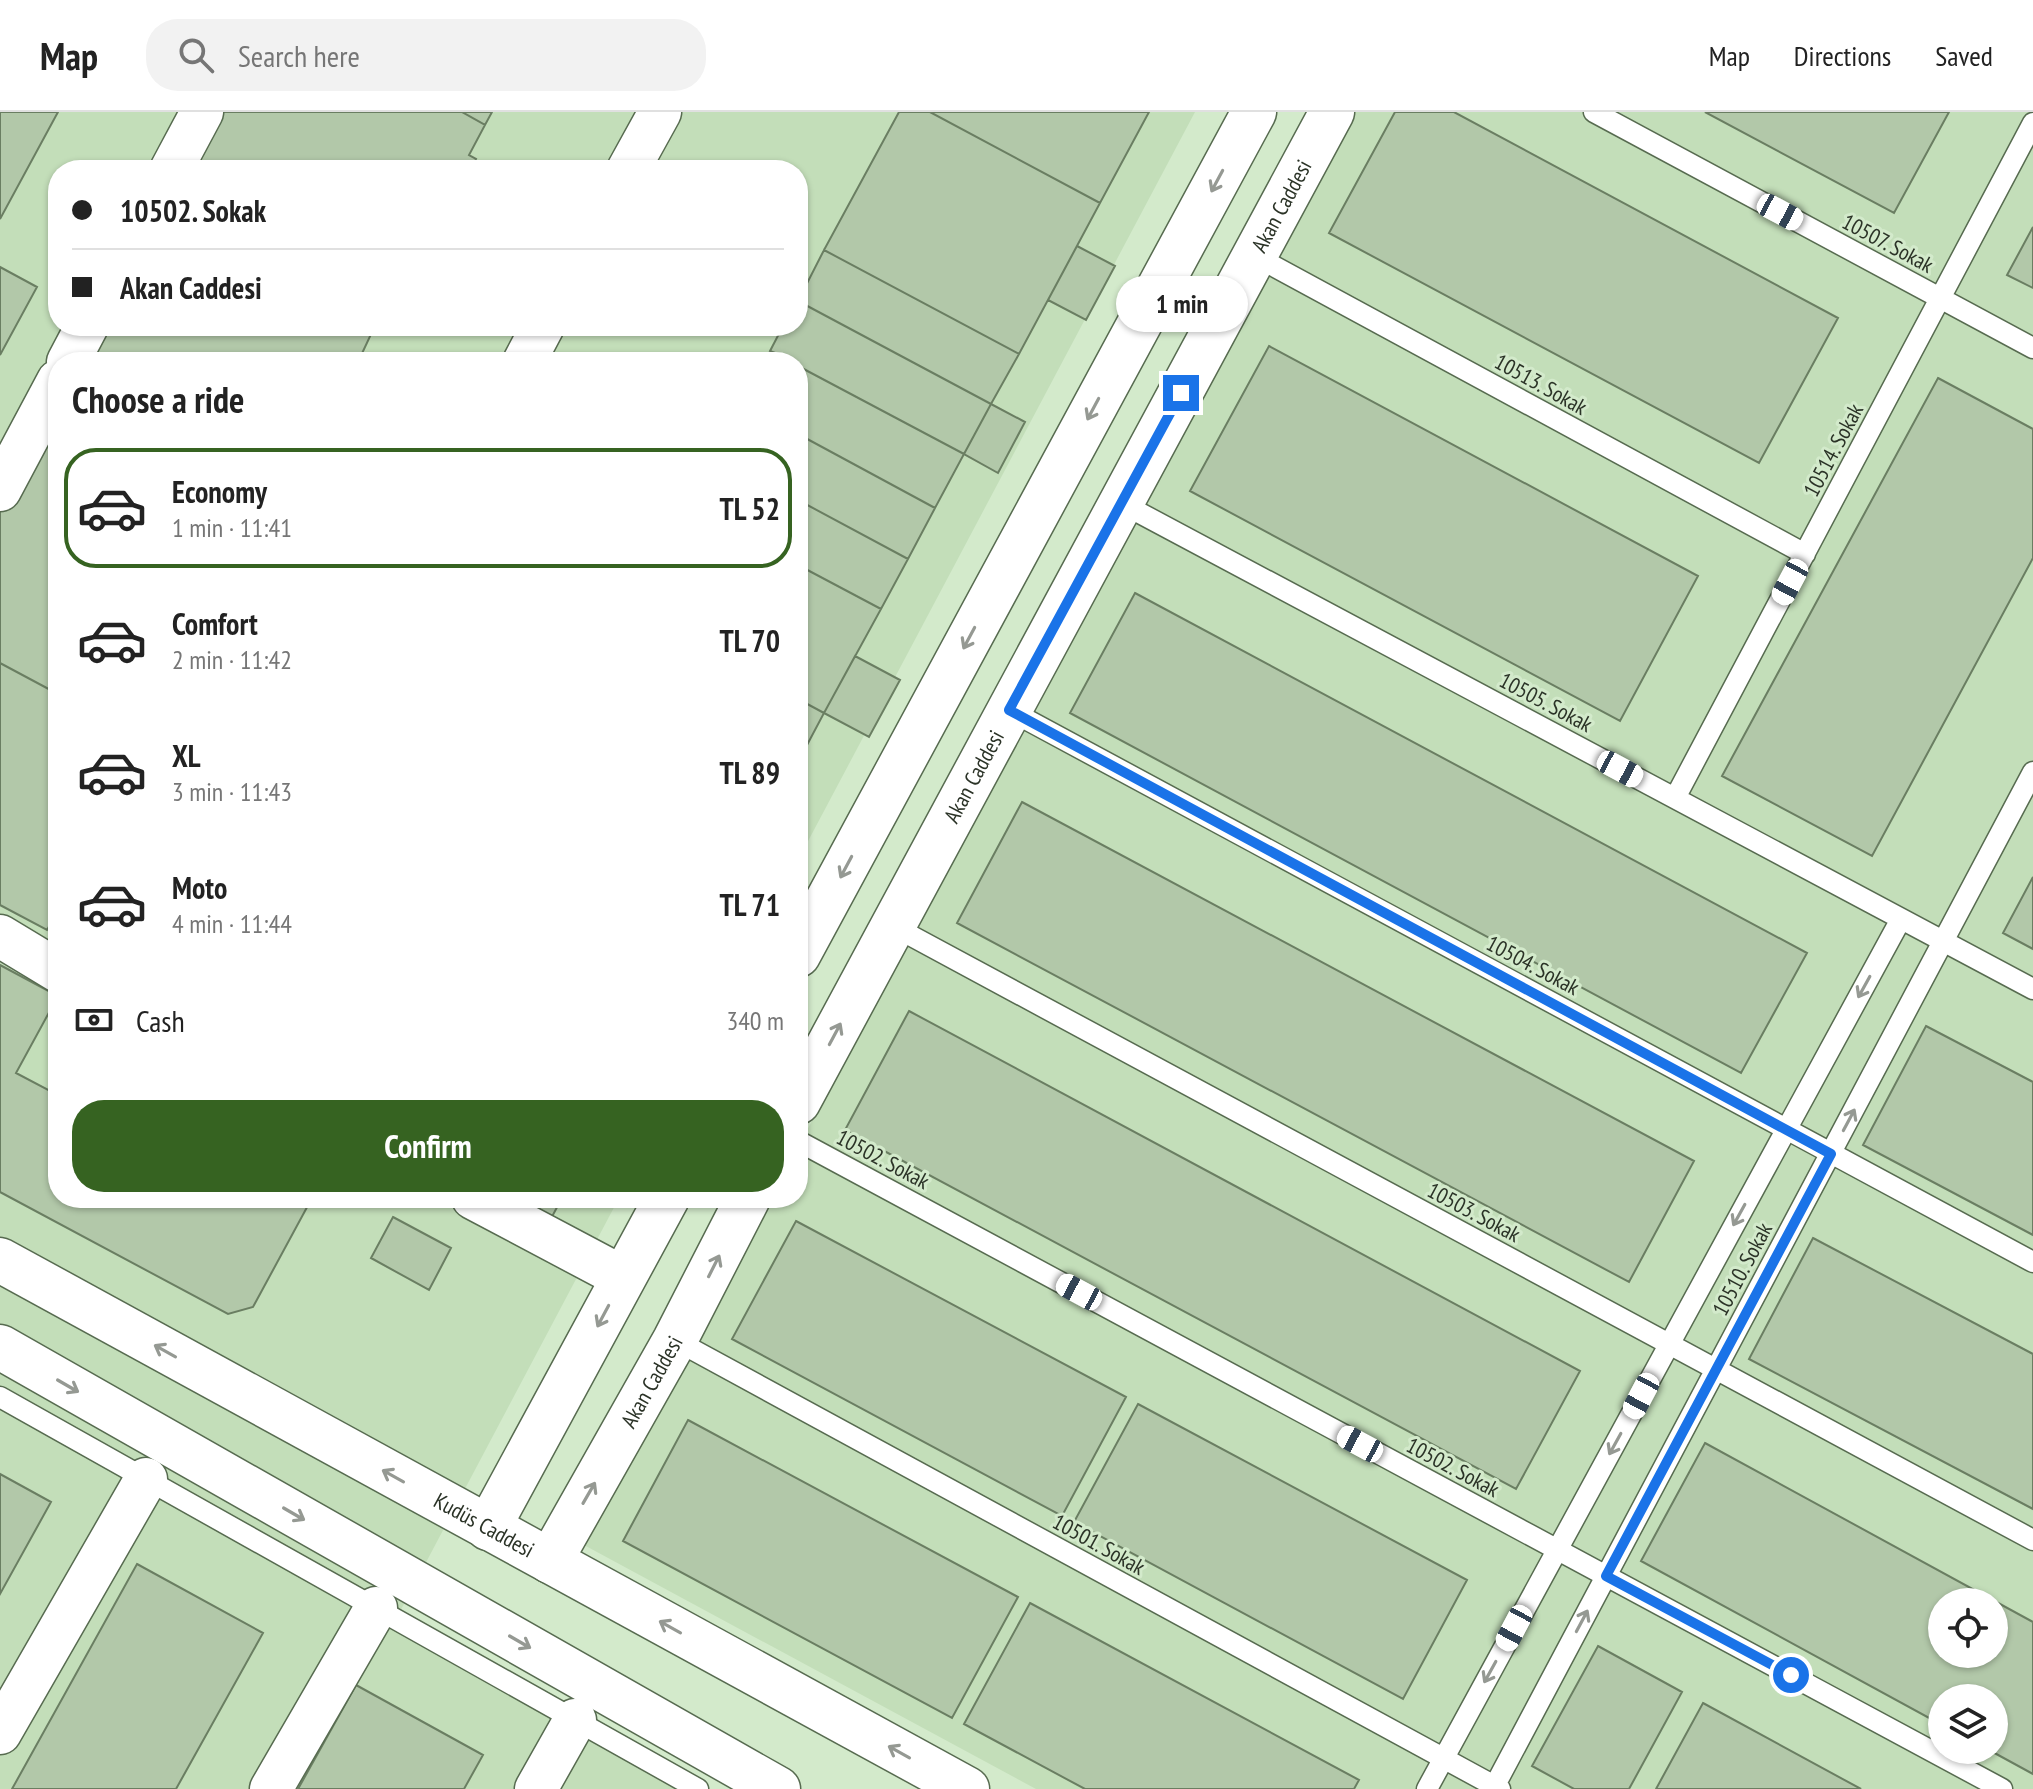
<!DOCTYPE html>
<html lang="en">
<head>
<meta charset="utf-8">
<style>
  body { margin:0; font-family:"PT Sans Narrow",sans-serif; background:#f2f2f2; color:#222; height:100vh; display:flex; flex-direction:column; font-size:30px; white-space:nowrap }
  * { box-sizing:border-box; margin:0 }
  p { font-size:26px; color:#767676 }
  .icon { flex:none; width:44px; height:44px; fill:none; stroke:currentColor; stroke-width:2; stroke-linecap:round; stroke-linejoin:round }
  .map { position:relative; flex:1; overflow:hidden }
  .drawer { position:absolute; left:48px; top:240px; width:760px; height:856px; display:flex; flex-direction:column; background:#fff; border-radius:32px; box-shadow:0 2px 6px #0004 }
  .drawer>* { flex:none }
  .banner { position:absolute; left:48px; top:48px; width:760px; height:176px; border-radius:32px; box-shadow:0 2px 6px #0004; display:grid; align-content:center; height:176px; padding:0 24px; background:#fff }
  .tools { position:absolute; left:1928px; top:1476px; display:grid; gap:16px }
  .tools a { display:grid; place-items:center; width:80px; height:80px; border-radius:50%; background:#fff; box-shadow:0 2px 6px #0004; font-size:40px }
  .end { position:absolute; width:36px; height:36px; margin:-18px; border:10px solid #1a73e8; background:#fff; box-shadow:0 0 0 4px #fff }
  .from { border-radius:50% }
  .bubble { position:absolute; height:56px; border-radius:28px; background:#fff; box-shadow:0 2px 6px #0004; font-size:26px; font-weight:700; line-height:56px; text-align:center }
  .car { position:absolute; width:24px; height:48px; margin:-24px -12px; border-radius:10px; box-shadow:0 0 6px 2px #0007; background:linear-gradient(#fff 24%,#345 0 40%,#fff 0 76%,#345 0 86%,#fff 0) }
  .banner b { display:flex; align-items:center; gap:28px; height:76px; font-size:30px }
  .banner b+b { border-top:2px solid #e0e0e0 }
  .banner i { width:20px; height:20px; background:#222 }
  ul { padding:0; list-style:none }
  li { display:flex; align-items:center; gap:24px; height:120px; margin:0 16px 12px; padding:0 8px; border:4px solid transparent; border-radius:32px }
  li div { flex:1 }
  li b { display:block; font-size:30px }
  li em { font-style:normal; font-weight:700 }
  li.selected { border-color:#366321 }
  li>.icon { width:72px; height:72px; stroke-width:1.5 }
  h2 { padding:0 24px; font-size:36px; line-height:96px }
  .pay { display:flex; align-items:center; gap:20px; height:88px; padding:0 24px; font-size:30px }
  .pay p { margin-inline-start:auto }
  .primary-button { display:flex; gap:16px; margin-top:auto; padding:16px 24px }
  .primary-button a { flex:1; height:92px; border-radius:32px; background:#366321; color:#fff; font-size:32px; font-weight:700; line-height:92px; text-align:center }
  header { display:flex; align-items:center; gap:48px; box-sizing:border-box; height:112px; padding:0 40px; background:#fff; border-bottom:2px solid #e0e0e0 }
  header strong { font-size:38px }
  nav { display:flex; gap:44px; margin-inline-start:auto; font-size:28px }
  .search { width:560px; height:72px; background:#f2f2f2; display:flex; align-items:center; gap:20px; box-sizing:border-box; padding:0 28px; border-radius:32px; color:#767676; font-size:30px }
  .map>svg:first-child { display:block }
  .built { fill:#c3deb9; fill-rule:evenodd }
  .building { fill:#b2c8a9; stroke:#6a7e62; stroke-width:2; fill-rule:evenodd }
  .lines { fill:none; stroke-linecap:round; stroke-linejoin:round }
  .service-casing { stroke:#576b50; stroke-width:23 }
  .minor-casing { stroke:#576b50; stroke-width:45 }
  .tertiary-casing { stroke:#576b50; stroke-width:47 }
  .service { stroke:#fff; stroke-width:20 }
  .minor { stroke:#fff; stroke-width:42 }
  .tertiary { stroke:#fff; stroke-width:44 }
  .oneway { stroke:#959993 }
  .route { stroke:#1a73e8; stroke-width:10 }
  .labels { text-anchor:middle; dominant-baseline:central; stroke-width:6; stroke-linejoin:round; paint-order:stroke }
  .street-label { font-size:22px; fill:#2b3327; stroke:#d3eacb }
</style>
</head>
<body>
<header>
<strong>Map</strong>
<div class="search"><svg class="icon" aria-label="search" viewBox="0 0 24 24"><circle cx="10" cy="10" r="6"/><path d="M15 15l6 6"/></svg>Search here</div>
<nav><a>Map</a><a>Directions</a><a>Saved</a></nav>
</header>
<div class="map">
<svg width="2033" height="1677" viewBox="0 0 2033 1677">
  <rect width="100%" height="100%" fill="#d3eacb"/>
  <path class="built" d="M0,0H1195L798,748V250H58V1086H619L396,1507L706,1677H0ZM58,58H798V214H58Z
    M1353,0H2033V1677H1036L584,1433L771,1086H798V1035ZM1942,1490H1994V1542H1942ZM1942,1586H1994V1638H1942Z"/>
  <path class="building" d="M0,0H58L0,107Z
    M209,0H462L485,13L469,43L476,47L470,58H178Z
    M462,0H492L485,13Z
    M899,0H930L1100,91L1019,242L824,138Z
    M930,0H1149L1100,91Z
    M1395,0H1454L1838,206L1759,351L1329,121Z
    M1705,0H1949L1894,101Z
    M2033,115V176L2007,163Z
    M1077,134L1115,154L1086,208L1048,188Z
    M824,138L1019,242L991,292L798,189Z
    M0,155L37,175L0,243Z
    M798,189L991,292L964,342L798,254V250L770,239L783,214H798Z
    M93,214H365L373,218L358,250H73Z
    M1269,234L1698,464L1620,609L1190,379Z
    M798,254L964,342L935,396L798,322Z
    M1938,266L2033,317V446L1872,744L1722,664Z
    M991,292L1025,310L998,361L964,342Z
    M42,307L58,315V582L0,551V384Z
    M798,322L935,396L908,447L798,388Z
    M798,388L908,447L881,497L798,453Z
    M798,453L881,497L824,601L798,587Z
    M1135,481L1807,841L1741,961L1070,601Z
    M855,544L900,568L869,625L824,601Z
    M0,551L58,582V808L54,806L47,818L0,793Z
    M798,587L824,601L798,650Z
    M1022,690L1694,1049L1629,1170L957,811Z
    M2033,765V837L2003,821Z
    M0,853L58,884L16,961L58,983V1086H312L253,1195L228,1202L0,1080Z
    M909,899L1580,1259L1516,1377L845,1018Z
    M1926,914L2033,970V1123L1863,1033Z
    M494,1086H562L547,1114Z
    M393,1105L451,1136L429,1178L371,1146Z
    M796,1109L1126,1285L1062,1404L732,1227Z
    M1813,1126L2033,1242V1397L1749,1247Z
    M1138,1292L1467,1468L1403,1587L1074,1410Z
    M688,1308L1018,1485L952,1606L623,1429Z
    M1705,1331L2033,1510V1662L1989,1638H1994V1586H1942V1613L1641,1449ZM1942,1490H1994V1542H1942Z
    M0,1362L51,1390L0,1482Z
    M137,1452L263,1521L176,1677H12Z
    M1030,1491L1359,1668L1354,1677H1085L964,1612Z
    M1598,1534L1682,1580L1629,1677H1574L1532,1654Z
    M356,1573L483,1643L464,1677H298Z
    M1703,1591L1861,1677H1656Z"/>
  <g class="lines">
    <g class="service-casing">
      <path id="service" d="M1594,0L2033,236
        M1255,144L1805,442
        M1121,391L2033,877
        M1009,598L2033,1150
        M1675,686L2033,11
        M893,814L2033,1428
        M798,1029L2002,1677
        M675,1228L1500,1677
        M0,1285L698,1677
        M1427,1677L1901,807
        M1493,1677L2033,660"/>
    </g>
    <g class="minor-casing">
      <path id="minor" d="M171,58L202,0
        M628,58L660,0
        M68,250L87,214
        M524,250L543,214
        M0,378L58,269
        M0,824L58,859
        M473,1086L624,1166
        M0,1621L146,1367
        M271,1677L376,1496
        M536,1677L575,1608"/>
    </g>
    <g class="tertiary-casing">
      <g id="tertiary">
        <path d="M798,843L1254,0"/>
        <path id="s1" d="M798,990L1332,0"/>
        <path id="s2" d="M0,1148L967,1677"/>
        <path d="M0,1235L778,1677"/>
        <path d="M488,1416L667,1086"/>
        <path id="s3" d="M550,1449L675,1228L748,1086"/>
      </g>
    </g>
    <use href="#service" class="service"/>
    <use href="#minor" class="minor"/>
    <use href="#tertiary" class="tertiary"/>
  </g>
  <defs><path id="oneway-shaft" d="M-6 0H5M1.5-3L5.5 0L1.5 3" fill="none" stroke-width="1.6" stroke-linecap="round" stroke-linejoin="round" transform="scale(2)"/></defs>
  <g class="oneway">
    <use href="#oneway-shaft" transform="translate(1217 69) rotate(118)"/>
    <use href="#oneway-shaft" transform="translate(1093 297) rotate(118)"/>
    <use href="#oneway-shaft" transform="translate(969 526) rotate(118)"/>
    <use href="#oneway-shaft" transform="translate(846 755) rotate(118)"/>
    <use href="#oneway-shaft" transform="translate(1864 875) rotate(119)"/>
    <use href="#oneway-shaft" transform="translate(835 922) rotate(-62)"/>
    <use href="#oneway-shaft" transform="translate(1849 1008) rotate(-62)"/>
    <use href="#oneway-shaft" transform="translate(1739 1103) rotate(119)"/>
    <use href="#oneway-shaft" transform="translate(714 1154) rotate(-63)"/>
    <use href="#oneway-shaft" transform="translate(603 1204) rotate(118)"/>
    <use href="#oneway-shaft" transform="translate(165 1239) rotate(-151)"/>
    <use href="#oneway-shaft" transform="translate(68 1274) rotate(30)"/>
    <use href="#oneway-shaft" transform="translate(1615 1332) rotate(119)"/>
    <use href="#oneway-shaft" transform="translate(393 1364) rotate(-151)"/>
    <use href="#oneway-shaft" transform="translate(589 1381) rotate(-60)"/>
    <use href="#oneway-shaft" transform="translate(294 1402) rotate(30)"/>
    <use href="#oneway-shaft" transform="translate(1582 1509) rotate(-62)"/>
    <use href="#oneway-shaft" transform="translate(670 1515) rotate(-151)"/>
    <use href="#oneway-shaft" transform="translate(520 1530) rotate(30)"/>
    <use href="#oneway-shaft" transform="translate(1490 1560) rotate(119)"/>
    <use href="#oneway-shaft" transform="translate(899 1640) rotate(-151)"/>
  </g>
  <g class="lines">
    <path class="route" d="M1181,281L1009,598L1831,1042L1606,1464L1791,1563"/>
  </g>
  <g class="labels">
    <g class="street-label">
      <text stroke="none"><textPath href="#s1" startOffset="1018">Akan Caddesi</textPath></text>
      <text transform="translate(1888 131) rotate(28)">10507. Sokak</text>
      <text transform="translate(1541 272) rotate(29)">10513. Sokak</text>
      <text transform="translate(1833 338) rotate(-62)">10514. Sokak</text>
      <text transform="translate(1546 590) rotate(28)">10505. Sokak</text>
      <text stroke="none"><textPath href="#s1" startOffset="370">Akan Caddesi</textPath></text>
      <text transform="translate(1533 853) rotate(28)">10504. Sokak</text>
      <text transform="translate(883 1047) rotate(28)">10502. Sokak</text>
      <text transform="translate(1474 1100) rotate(28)">10503. Sokak</text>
      <text transform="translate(1742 1157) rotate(-62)">10510. Sokak</text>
      <text stroke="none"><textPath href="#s3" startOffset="206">Akan Caddesi</textPath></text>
      <text transform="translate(1453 1355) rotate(28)">10502. Sokak</text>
      <text stroke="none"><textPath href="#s2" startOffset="552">Kudüs Caddesi</textPath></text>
      <text transform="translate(1099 1432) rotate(29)">10501. Sokak</text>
    </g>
  </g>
</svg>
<div class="tools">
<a><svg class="icon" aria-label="locate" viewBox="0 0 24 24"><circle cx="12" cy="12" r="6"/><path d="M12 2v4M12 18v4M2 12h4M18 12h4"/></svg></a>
<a><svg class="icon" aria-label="layers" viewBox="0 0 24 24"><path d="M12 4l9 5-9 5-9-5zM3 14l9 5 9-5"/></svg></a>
</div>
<i class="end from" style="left:1791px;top:1563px"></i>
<i class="end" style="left:1181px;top:281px"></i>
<div class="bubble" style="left:1116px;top:164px;width:132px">1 min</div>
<i class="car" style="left:1780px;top:100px;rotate:118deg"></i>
<i class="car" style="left:1790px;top:470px;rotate:208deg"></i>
<i class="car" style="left:1620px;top:657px;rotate:118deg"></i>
<i class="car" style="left:1079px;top:1180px;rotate:298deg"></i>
<i class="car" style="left:1641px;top:1284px;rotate:208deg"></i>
<i class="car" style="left:1360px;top:1332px;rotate:298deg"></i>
<i class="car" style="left:1514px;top:1516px;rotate:208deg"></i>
<div class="banner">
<b><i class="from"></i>10502. Sokak</b>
<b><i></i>Akan Caddesi</b>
</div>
<section class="drawer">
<h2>Choose a ride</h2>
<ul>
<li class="selected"><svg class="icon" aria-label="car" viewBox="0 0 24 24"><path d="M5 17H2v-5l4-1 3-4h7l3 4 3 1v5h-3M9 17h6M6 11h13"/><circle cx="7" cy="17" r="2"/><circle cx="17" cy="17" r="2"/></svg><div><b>Economy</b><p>1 min · 11:41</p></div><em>TL 52</em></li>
<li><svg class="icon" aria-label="car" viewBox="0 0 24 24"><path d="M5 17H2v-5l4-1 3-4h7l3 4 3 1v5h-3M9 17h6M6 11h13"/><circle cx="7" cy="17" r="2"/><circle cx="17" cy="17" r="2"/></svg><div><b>Comfort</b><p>2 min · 11:42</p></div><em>TL 70</em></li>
<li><svg class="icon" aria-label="car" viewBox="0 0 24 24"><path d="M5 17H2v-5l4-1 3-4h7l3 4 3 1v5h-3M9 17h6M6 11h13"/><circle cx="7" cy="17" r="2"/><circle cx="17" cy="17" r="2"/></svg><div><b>XL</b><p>3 min · 11:43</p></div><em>TL 89</em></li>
<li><svg class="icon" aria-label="car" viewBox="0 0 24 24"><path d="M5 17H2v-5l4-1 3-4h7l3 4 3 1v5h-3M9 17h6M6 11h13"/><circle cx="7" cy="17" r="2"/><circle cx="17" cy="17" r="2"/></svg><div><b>Moto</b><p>4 min · 11:44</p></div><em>TL 71</em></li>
</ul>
<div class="pay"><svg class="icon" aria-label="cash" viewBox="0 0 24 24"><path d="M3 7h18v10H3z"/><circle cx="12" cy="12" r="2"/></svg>Cash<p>340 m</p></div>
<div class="primary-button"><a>Confirm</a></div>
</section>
</div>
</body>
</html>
